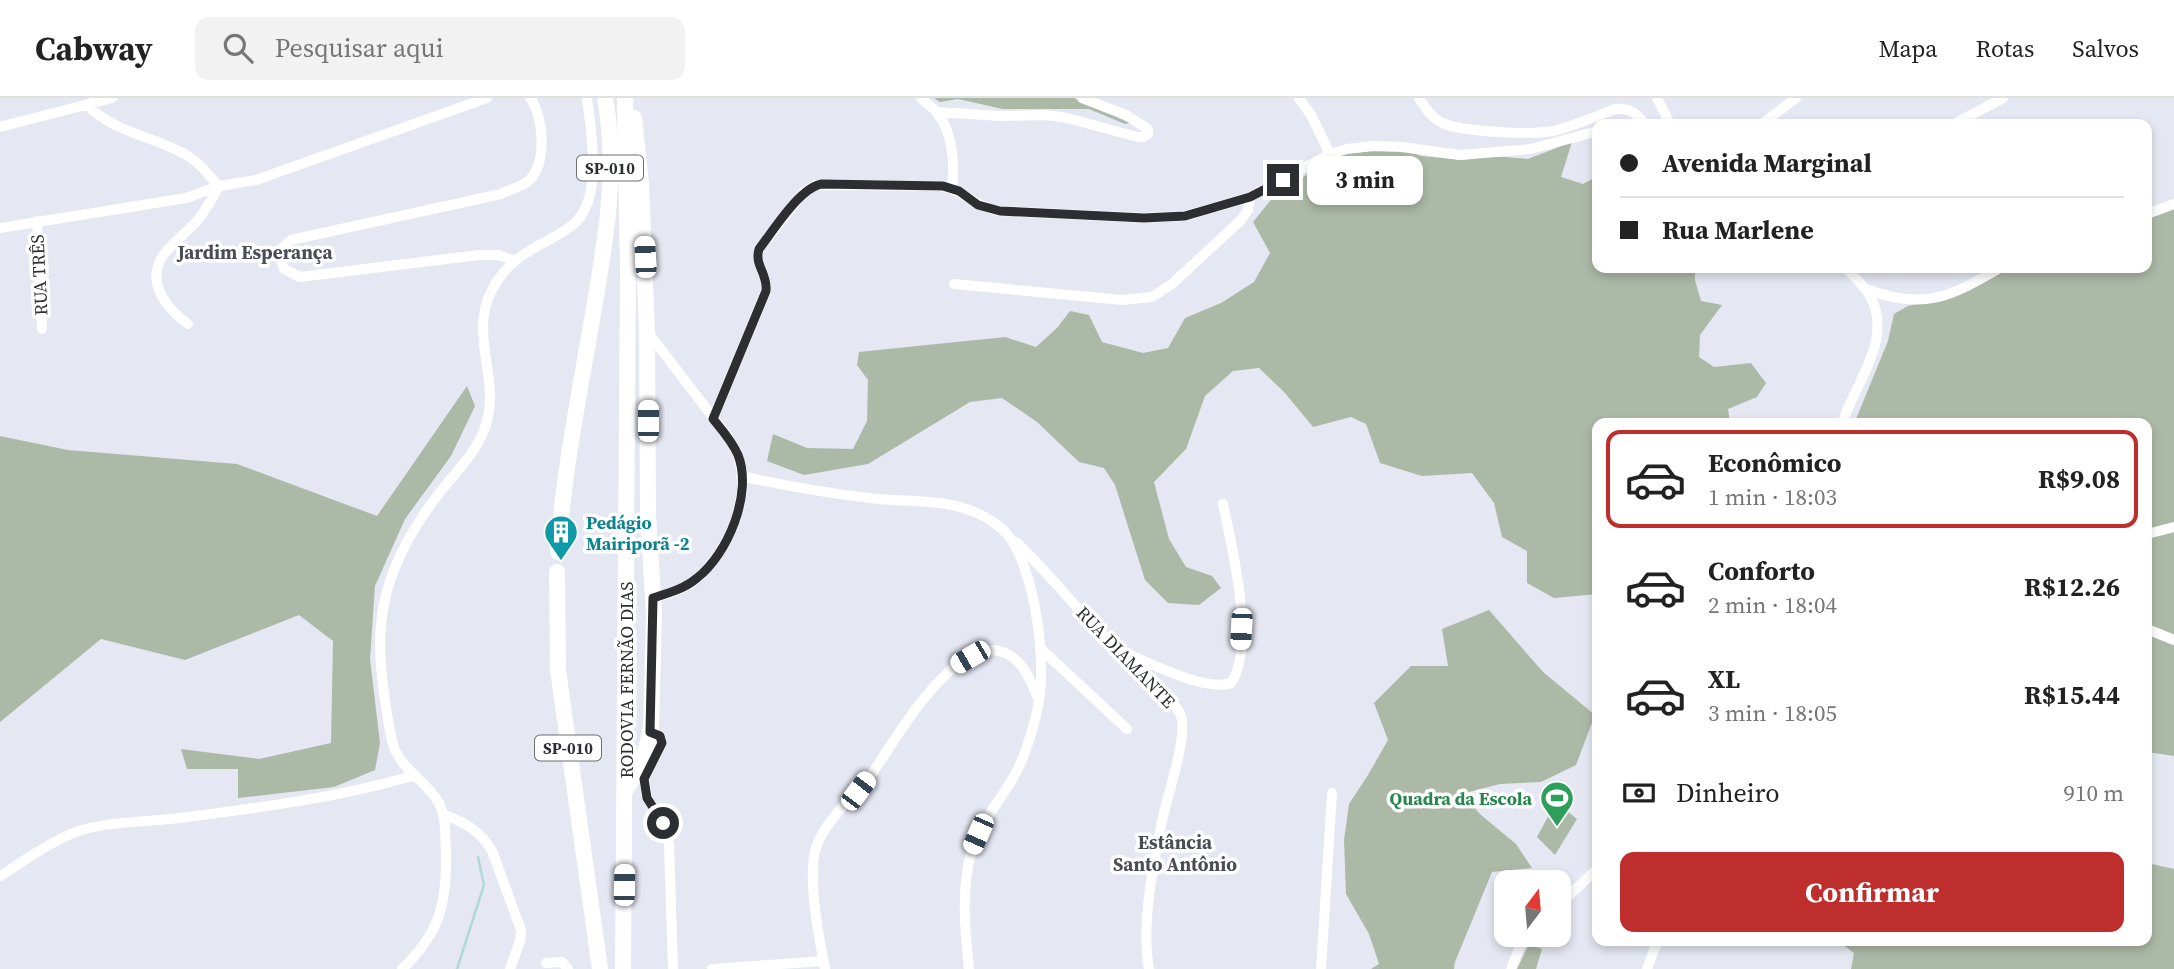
<!DOCTYPE html>
<html lang="pt">
<head>
<meta charset="utf-8">
<style>
  body { margin:0; font-family:"Source Serif 4",serif; background:#f2f2f2; color:#222; height:100vh; display:flex; flex-direction:column; font-size:26px; white-space:nowrap }
  * { box-sizing:border-box; margin:0 }
  p { font-size:23px; color:#767676 }
  .icon { flex:none; width:38px; height:38px; fill:none; stroke:currentColor; stroke-width:2; stroke-linecap:round; stroke-linejoin:round }
  .map { position:relative; flex:1; overflow:hidden }
  .panel { position:absolute; left:1592px; top:320px; width:560px; height:528px; display:flex; flex-direction:column; background:#fff; border-radius:14px; box-shadow:0 4px 10px #0003 }
  .panel>* { flex:none }
  .banner { position:absolute; left:1592px; top:21px; width:560px; height:154px; border-radius:14px; box-shadow:0 4px 10px #0003; display:grid; align-content:center; height:154px; padding:0 28px; background:#fff }
  .needle { width:46px; rotate:16deg }
  .fabs { position:absolute; left:1494px; top:772px; display:grid; gap:14px }
  .fabs a { display:grid; place-items:center; width:77px; height:77px; border-radius:14px; background:#fff; box-shadow:0 4px 10px #0003; font-size:35px }
  .end { position:absolute; width:32px; height:32px; margin:-16px; border:9px solid #2d2e32; background:#fff; box-shadow:0 0 0 4px #fff }
  .from { border-radius:50% }
  .bubble { position:absolute; height:49px; border-radius:14px; background:#fff; box-shadow:0 4px 10px #0003; font-size:23px; font-weight:700; line-height:49px; text-align:center }
  .car { position:absolute; width:21px; height:42px; margin:-21px -10px; border-radius:9px; box-shadow:0 0 5px 2px #0007; background:linear-gradient(#fff 24%,#345 0 40%,#fff 0 76%,#345 0 86%,#fff 0) }
  .banner b { display:flex; align-items:center; gap:24px; height:66px; font-size:26px }
  .banner b+b { border-top:2px solid #e0e0e0 }
  .banner i { width:18px; height:18px; background:#222 }
  ul { padding:12px 0 0; list-style:none }
  li { display:flex; align-items:center; gap:21px; height:98px; margin:0 14px 10px; padding:0 14px; border:4px solid transparent; border-radius:14px }
  li div { flex:1 }
  li b { display:block; font-size:26px }
  li em { font-style:normal; font-weight:700 }
  li.on { border-color:#bd2e2d }
  li>.icon { width:63px; height:63px; stroke-width:1.5 }
  .pay { display:flex; align-items:center; gap:18px; height:77px; padding:0 28px; font-size:26px }
  .pay p { margin-inline-start:auto }
  .button { display:flex; gap:14px; margin-top:auto; padding:14px 28px }
  .button a { flex:1; height:80px; border-radius:14px; background:#bd2e2d; color:#fff; font-size:28px; font-weight:700; line-height:80px; text-align:center }
  header { display:flex; align-items:center; gap:42px; box-sizing:border-box; height:98px; padding:0 35px; background:#fff; border-bottom:2px solid #e0e0e0 }
  header strong { font-size:33px }
  nav { display:flex; gap:38px; margin-inline-start:auto; font-size:24px }
  .search { width:490px; height:63px; background:#f2f2f2; display:flex; align-items:center; gap:18px; box-sizing:border-box; padding:0 24px; border-radius:14px; color:#767676; font-size:26px }
  .map>svg:first-child { display:block }
  .green { fill:#adb9a7 }
  .lines { fill:none; stroke-linecap:round; stroke-linejoin:round }
  .stream { stroke:#afd9d9; stroke-width:2.5 }
  .minor { stroke:#fff; stroke-width:10 }
  .highway { stroke:#fff; stroke-width:16 }
  .route { stroke:#2d2e32; stroke-width:9 }
  .labels { text-anchor:middle; dominant-baseline:central; stroke-width:7; stroke-linejoin:round; paint-order:stroke }
  .shield { fill:#fff; stroke:#6c6d70; stroke-width:2 }
  .shield-label { font-size:16px; font-weight:bold; fill:#2d2e32 }
  .street-label { font-size:18px; fill:#2d2e32; stroke:#fff }
  .culture-label { font-size:18px; font-weight:bold; fill:#0d838f; stroke:#fff; text-anchor:start }
  .leisure-label { font-size:18px; font-weight:bold; fill:#27864d; stroke:#fff; text-anchor:end }
  .neighbourhood-label { font-size:19px; font-weight:bold; fill:#4a4c56; stroke:#fff }
</style>
</head>
<body>
<header>
<strong>Cabway</strong>
<div class="search"><svg class="icon" aria-label="search" viewBox="0 0 24 24"><circle cx="10" cy="10" r="6"/><path d="M15 15l6 6"/></svg>Pesquisar aqui</div>
<nav><a>Mapa</a><a>Rotas</a><a>Salvos</a></nav>
</header>
<div class="map">
<svg width="2174" height="871" viewBox="0 0 2174 871">
  <rect width="100%" height="100%" fill="#e5e7f2"/>
  <path class="green" d="M934,0H1074L1130,25L1125,26L1089,11H1003L958,1L940,4Z
    M1572,44L1561,79L1583,86L1598,78V170H1695V182L1701,203L1722,207L1700,237L1699,259L1714,269L1751,265L1766,285L1757,299L1728,311L1730,325L1598,326V496L1554,500L1527,485V453L1502,439L1494,405L1472,375L1422,378L1380,365L1366,326L1351,319L1313,329L1285,295L1259,270L1233,273L1205,298L1186,351L1154,384L1169,441L1186,469L1212,478L1221,490L1199,507L1168,505L1145,482L1115,387L1104,370L1079,364L1037,324L1002,300L970,304L868,366L804,377L767,363L773,336L807,350L853,351L867,323L868,282L857,267L859,254L1005,239L1036,249L1057,230L1070,213L1089,217L1102,244L1143,255L1168,250L1185,220L1221,205L1254,184L1270,155L1253,124L1279,92L1316,72L1333,58L1380,50L1399,51L1422,58L1463,62L1492,58L1528,61Z
    M2174,110V658L2147,654V326H1854L1888,243L1894,216L1908,208L1946,199L2005,170H2147V120Z
    M467,288L475,308L451,358L405,421L375,488L370,561L380,645L375,672L334,689L238,700V671H187L181,651L259,661L331,645L333,543L299,517L185,562L101,541L0,624V338L68,352L237,366L377,418Z
    M1489,512L1543,574L1595,617L1576,667L1541,684L1500,686L1461,696L1481,717L1516,746L1532,770L1492,774L1455,864L1454,871H1371L1379,866L1369,836L1346,796L1344,742L1349,706L1368,677L1388,642L1374,605L1411,568H1448L1442,531Z
    M1556,704L1577,721L1555,757L1537,739Z
    M2147,765L2174,771V871H1851L1854,855L1839,844H2147Z
    M1529,846L1542,851L1536,871H1517Z"/>
  <g class="lines">
    <path class="stream" d="M457,871L484,787L478,759"/>
    <path class="minor" d="M921,0C926,5 933,9 937,15C953,34 955,67 952,90
      M1299,0L1311,17L1330,56
      M1419,0C1426,11 1432,21 1445,26C1465,34 1532,37 1553,33C1574,28 1595,19 1615,11C1628,10 1636,14 1644,25
      M1657,0L1670,26
      M87,7C116,36 155,38 188,58C202,66 208,78 219,88C212,101 205,114 195,125C184,137 169,147 161,161C147,187 168,212 188,226
      M937,14L1001,18L1046,17L1067,20L1138,39H1144L1148,36V31L1126,17L1082,0
      M1631,26H1670
      M1762,26L1796,0
      M1954,26L2003,0
      M0,29L112,0
      M2147,116L2174,106
      M37,123L42,231
      M0,130L186,100L219,88L256,82L487,0
      M514,162L498,157H479L300,179L284,171L281,161L283,149L291,142L501,96C509,92 520,89 527,84C548,69 544,18 530,0
      M954,186L1122,202L1152,199L1172,186L1240,123L1248,112L1250,99
      M1866,191C1924,212 1948,200 2000,170
      M647,233L728,339C731,345 736,351 738,358C753,401 725,463 688,487C678,493 665,497 653,500
      M713,321L766,193C768,176 754,167 759,151L804,94L815,87L942,88C965,93 975,109 1000,113L1144,120L1185,118L1250,99L1330,56L1347,51L1373,48L1402,49L1460,57L1531,51L1598,33
      M1842,326C1854,287 1893,242 1871,200C1865,188 1854,179 1846,170
      M741,378C786,388 832,396 878,401C912,404 945,401 977,415C989,420 1003,430 1010,440C1033,474 1042,539 1041,579C1041,607 1032,636 1022,662C1009,695 980,720 971,755C961,792 965,833 969,871
      M2147,436L2174,429
      M1016,444C1045,471 1069,502 1096,530C1115,550 1173,596 1181,618C1188,638 1167,699 1162,723C1153,767 1141,827 1149,871
      M2147,531L2174,542
      M1040,550L1127,631
      M1128,556C1151,566 1208,594 1231,585C1256,548 1232,448 1223,406
      M650,634L660,638L662,645L644,681L647,700L663,725L669,746L673,871
      M443,716C465,725 480,732 492,753L521,832L520,843L510,871
      M0,778C28,761 56,738 89,730C118,723 149,724 179,720C258,710 338,700 415,677
      M1559,807L1598,770
      M546,865L562,864L568,871
      M402,871C441,834 447,804 446,752C445,737 446,719 439,705C428,685 405,674 395,652C391,643 390,632 388,622C382,584 376,544 384,506C392,464 415,426 441,393C458,371 480,351 487,323C499,279 469,235 492,192C504,168 522,156 545,144C556,138 568,132 576,124C603,96 591,34 587,0
      M712,871L823,863
      M825,871C819,840 807,778 816,750C824,723 856,697 873,674C896,642 969,508 1021,567C1029,577 1033,589 1038,600
      M1321,871L1332,695
      M1511,871L1520,848L1529,836
      M1647,871L1657,844"/>
    <path class="highway" d="M558,454C563,378 578,303 591,227C604,153 619,75 605,0
      M557,474L558,572L600,871
      M625,693C640,670 647,655 651,628L654,515L648,418L647,233L641,85L634,20
      M623,871L628,172L625,0"/>
  </g>
  <g class="lines">
    <path class="route" d="M663,725L647,700L644,681L662,645L660,638L650,634L653,500C669,495 684,491 697,480C728,456 753,395 738,357C732,343 722,332 713,321L766,193C768,176 754,167 759,151C773,133 800,89 822,86L943,88L959,93L978,107L1000,113L1144,120L1185,118L1250,99L1283,82"/>
  </g>
  <defs>
    <g id="building-pin" transform="scale(1.75)"><path d="M0 17L-7.5 6A9.5 9.5 0 1 1 7.5 6Z" fill="#0f9aa8" stroke="#fff"/><path d="M-4-6H4V6H1V3H-1V6H-4ZM-2.5-4.3h1.7v1.8h-1.7ZM.8-4.3h1.7v1.8H.8ZM-2.5-1h1.7V.8h-1.7ZM.8-1h1.7V.8H.8Z" fill="#fff"/></g>
    <g id="stadium-pin" transform="scale(1.75)"><path d="M0 17L-7.5 6A9.5 9.5 0 1 1 7.5 6Z" fill="#2e9e5b" stroke="#fff"/><path d="M0-5a6.5 5 0 1 0 0 10a6.5 5 0 1 0 0-10ZM-3.5-1.8h7v3.6h-7Z" fill="#fff"/></g>
  </defs>
  <g fill-rule="evenodd">
    <use href="#building-pin" x="561" y="434"/>
    <use href="#stadium-pin" x="1557" y="700"/>
  </g>
  <g class="labels">
    <g class="shield">
      <rect x="577" y="57.5" width="66" height="25" rx="5"/>
      <rect x="535" y="637.5" width="66" height="25" rx="5"/>
    </g>
    <g class="shield-label">
      <text x="610" y="70">SP-010</text>
      <text x="568" y="650">SP-010</text>
    </g>
    <g class="street-label">
      <text transform="translate(39 177) rotate(-93)">RUA TRÊS</text>
      <text transform="translate(1126 559) rotate(46)">RUA DIAMANTE</text>
      <text transform="translate(626 582) rotate(-90)">RODOVIA FERNÃO DIAS</text>
    </g>
    <g class="culture-label">
      <text x="586" y="424">Pedágio<tspan x="586" dy="21">Mairiporã -2</tspan></text>
    </g>
    <g class="leisure-label">
      <text x="1532" y="700">Quadra da Escola</text>
    </g>
    <g class="neighbourhood-label">
      <text x="255" y="154">Jardim Esperança</text>
      <text x="1175" y="744">Estância<tspan x="1175" dy="22">Santo Antônio</tspan></text>
    </g>
  </g>
</svg>
<div class="fabs">
<a><svg class="needle" viewBox="-14 -14 28 28"><path d="M0-13l5 13h-10z" fill="#e53935"/><path d="M0 13l5-13h-10z" fill="#767676"/></svg></a>
</div>
<i class="end from" style="left:663px;top:725px"></i>
<i class="end" style="left:1283px;top:82px"></i>
<div class="bubble" style="left:1307px;top:58px;width:116px">3 min</div>
<i class="car" style="left:645px;top:159px;rotate:357deg"></i>
<i class="car" style="left:648px;top:323px;rotate:0deg"></i>
<i class="car" style="left:1241px;top:531px;rotate:183deg"></i>
<i class="car" style="left:970px;top:559px;rotate:240deg"></i>
<i class="car" style="left:858px;top:693px;rotate:37deg"></i>
<i class="car" style="left:978px;top:736px;rotate:204deg"></i>
<i class="car" style="left:624px;top:787px;rotate:1deg"></i>
<div class="banner">
<b><i class="from"></i>Avenida Marginal</b>
<b><i></i>Rua Marlene</b>
</div>
<section class="panel">
<ul>
<li class="on"><svg class="icon" aria-label="car" viewBox="0 0 24 24"><path d="M5 17H2v-5l4-1 3-4h7l3 4 3 1v5h-3M9 17h6M6 11h13"/><circle cx="7" cy="17" r="2"/><circle cx="17" cy="17" r="2"/></svg><div><b>Econômico</b><p>1 min · 18:03</p></div><em>R$9.08</em></li>
<li><svg class="icon" aria-label="car" viewBox="0 0 24 24"><path d="M5 17H2v-5l4-1 3-4h7l3 4 3 1v5h-3M9 17h6M6 11h13"/><circle cx="7" cy="17" r="2"/><circle cx="17" cy="17" r="2"/></svg><div><b>Conforto</b><p>2 min · 18:04</p></div><em>R$12.26</em></li>
<li><svg class="icon" aria-label="car" viewBox="0 0 24 24"><path d="M5 17H2v-5l4-1 3-4h7l3 4 3 1v5h-3M9 17h6M6 11h13"/><circle cx="7" cy="17" r="2"/><circle cx="17" cy="17" r="2"/></svg><div><b>XL</b><p>3 min · 18:05</p></div><em>R$15.44</em></li>
</ul>
<div class="pay"><svg class="icon" aria-label="cash" viewBox="0 0 24 24"><path d="M3 7h18v10H3z"/><circle cx="12" cy="12" r="2"/></svg>Dinheiro<p>910 m</p></div>
<div class="button"><a>Confirmar</a></div>
</section>
</div>
</body>
</html>
